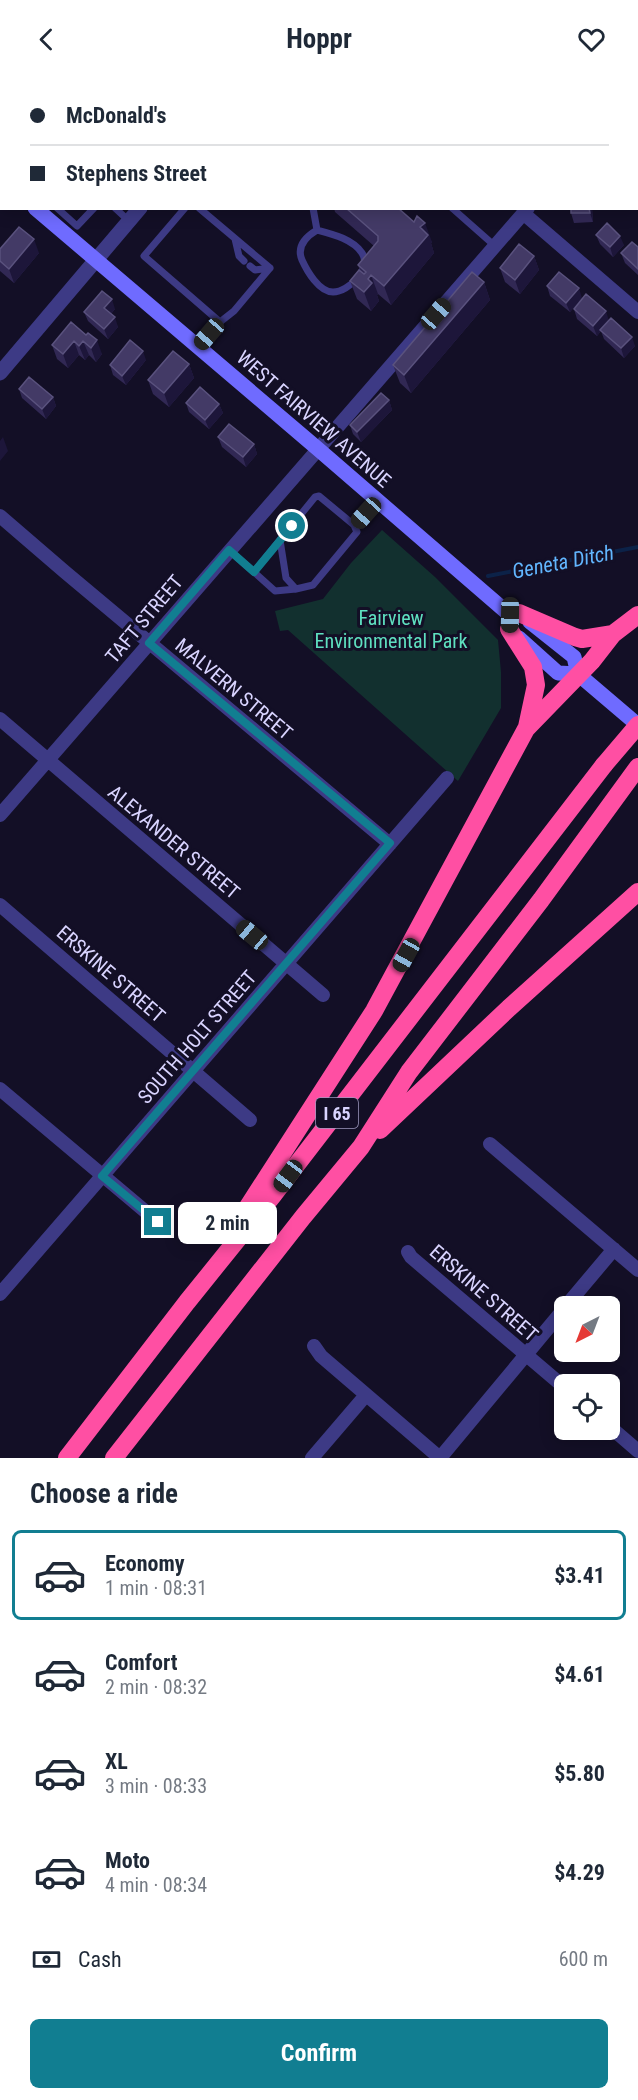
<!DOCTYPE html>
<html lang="en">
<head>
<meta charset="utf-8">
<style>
  body { margin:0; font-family:"Roboto Condensed",sans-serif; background:#f2f2f3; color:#1f2937; height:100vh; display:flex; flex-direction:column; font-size:22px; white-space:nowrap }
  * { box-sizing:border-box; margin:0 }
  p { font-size:20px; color:#747a83 }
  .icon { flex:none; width:33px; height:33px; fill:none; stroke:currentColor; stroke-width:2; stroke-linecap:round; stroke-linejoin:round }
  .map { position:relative; height:1380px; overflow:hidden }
  .details { display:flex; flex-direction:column; background:#fff; flex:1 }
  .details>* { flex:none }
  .banner { position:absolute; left:0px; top:0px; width:639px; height:132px; box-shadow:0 3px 15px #0003; display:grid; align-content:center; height:132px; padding:0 30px; background:#fff }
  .needle { width:39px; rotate:222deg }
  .controls { position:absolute; left:554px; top:1218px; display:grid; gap:12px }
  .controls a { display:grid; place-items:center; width:66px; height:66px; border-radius:9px; background:#fff; box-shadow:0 3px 15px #0003; font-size:30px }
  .end { position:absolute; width:27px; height:27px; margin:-14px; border:8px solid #117e91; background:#fff; box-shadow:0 0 0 3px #fff }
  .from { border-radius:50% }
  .bubble { position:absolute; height:42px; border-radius:9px; background:#fff; box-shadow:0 3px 15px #0003; font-size:20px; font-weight:700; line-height:42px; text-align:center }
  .car { position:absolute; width:18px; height:36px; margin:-18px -9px; border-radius:8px; box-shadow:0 0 4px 2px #0007; background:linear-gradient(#222 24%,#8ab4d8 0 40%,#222 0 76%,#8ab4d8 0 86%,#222 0) }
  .banner b { display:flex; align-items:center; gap:21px; height:57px; font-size:22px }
  .banner b+b { border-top:2px solid #e0e1e3 }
  .banner i { width:15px; height:15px; background:#1f2937 }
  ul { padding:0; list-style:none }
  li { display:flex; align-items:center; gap:18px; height:90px; margin:0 12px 9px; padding:0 18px; border:3px solid transparent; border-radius:9px }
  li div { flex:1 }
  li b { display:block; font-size:22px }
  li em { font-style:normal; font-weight:700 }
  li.active { border-color:#117e91 }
  li>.icon { width:54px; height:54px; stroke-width:1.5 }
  h2 { padding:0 30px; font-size:27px; line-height:72px }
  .pay { display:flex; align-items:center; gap:15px; height:66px; padding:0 30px; font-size:22px }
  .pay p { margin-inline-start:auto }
  .cta { display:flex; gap:12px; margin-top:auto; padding:12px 30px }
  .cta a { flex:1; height:69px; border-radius:9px; background:#117e91; color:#fff; font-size:24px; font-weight:700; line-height:69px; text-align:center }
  header { display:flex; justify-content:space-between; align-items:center; height:78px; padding:0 30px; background:#fff; font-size:27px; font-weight:700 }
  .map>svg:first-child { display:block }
  .green { fill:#12302f }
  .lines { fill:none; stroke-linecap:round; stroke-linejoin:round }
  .stream { stroke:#0c2248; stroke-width:4 }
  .service { stroke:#3d3a85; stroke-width:7 }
  .minor { stroke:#3d3a85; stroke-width:14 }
  .tertiary { stroke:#3d3a85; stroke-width:15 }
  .secondary { stroke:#6f6bff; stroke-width:15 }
  .motorway { stroke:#ff4fa3; stroke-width:18 }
  .motorway-bridge { stroke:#ff4fa3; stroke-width:18 }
  .wall { fill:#312854 }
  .shaded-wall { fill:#1d163a }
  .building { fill:#433a66; stroke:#5a527e; stroke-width:1.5 }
  .route { stroke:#117e91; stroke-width:8 }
  .labels { text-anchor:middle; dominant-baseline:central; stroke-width:6; stroke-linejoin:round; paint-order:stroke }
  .shield { fill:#130f26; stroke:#9e99be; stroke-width:1.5 }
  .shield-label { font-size:18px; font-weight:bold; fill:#d9d4ff }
  .street-label { font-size:20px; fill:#d9d4ff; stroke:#130f26 }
  .park-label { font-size:20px; fill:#5fe0c0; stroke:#130f26 }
  .water-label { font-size:21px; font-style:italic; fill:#62b6ff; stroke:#130f26 }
</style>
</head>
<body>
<header><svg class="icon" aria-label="back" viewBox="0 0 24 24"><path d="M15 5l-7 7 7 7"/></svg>Hoppr<svg class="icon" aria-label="heart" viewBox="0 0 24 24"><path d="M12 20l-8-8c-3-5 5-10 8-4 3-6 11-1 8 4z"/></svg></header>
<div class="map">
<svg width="638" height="1380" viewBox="0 0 638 1380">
  <rect width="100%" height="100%" fill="#130f26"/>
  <path class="green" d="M382,452L435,499L498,562L501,594V630L458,703L288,552L280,553L275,533L323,521L351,485Z"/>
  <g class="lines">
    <path class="stream" d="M488,498L638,469"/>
    <path class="service" d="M0,7L2,8
      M0,55L2,57
      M57,130L77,148L94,130
      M115,130L129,143
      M185,130L144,178L220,244L198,269
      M199,130L270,190L234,233L220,244
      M313,130L317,152
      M452,130L495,168
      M317,152C332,156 353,161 362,175C372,190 349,214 333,214C319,214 307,193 302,182C296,168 307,158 317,152Z
      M235,161L239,178L244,183
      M250,188L255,192L270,190
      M319,418L354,447L357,454L313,507L296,511L275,513L254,494L315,419Z
      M354,447L377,423
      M280,462L286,500L296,511
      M229,472L254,494"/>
    <path class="minor" d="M638,4V3
      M523,135L638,234
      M0,438L65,494L390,766
      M0,641L323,917
      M0,737L528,130
      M0,827L250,1042
      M0,1011L158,1144
      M490,1066L638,1192
      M408,1174L411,1179L564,1309
      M0,1216L447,700
      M566,1228L614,1171
      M314,1268L321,1278L440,1380L564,1231
      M609,1348L638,1373
      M312,1380L366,1317"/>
    <path class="tertiary" d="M254,2L255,0
      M0,295L140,130"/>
    <path class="secondary" d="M0,100L2,101
      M35,130L318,371L510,537
      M530,544L574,579L578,596L638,647
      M519,560L558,595L578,596"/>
    <path class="motorway" d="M519,535L575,559L582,561L613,556
      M509,551L533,589L536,607L527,649
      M380,1052L509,930L638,814
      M231,1155L374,933L526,651L592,583L613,556L638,537
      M67,1380L187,1224L274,1116L604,687
      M114,1380L303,1139L361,1069L409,994L541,822L638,689"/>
    <path class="motorway-bridge" d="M604,687L638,647"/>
  </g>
  <path class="wall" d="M10,0H62L60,2H11Z
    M334,130H398L432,164L431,165L434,175L391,227L378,216L377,217L379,223L371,233L357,221L350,203L360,193L358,187L374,168L335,134Z
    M592,130L593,144L574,145L571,135Z
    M596,157L624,167L613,179L600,166Z
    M638,169V197L625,185L621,175Z
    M0,171L39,175L14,205L0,193Z
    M534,178L539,192L520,216L505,204L500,190Z
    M484,204L490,222L411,315L400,305L393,287Z
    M547,208L582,220L570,234L550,218Z
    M115,231L111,236L118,249L108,261L88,243L84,234Z
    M574,231L609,242L635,268L624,280L604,261L601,253L597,258L577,241Z
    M71,244L102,276L96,284L89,277L85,282L79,277L68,290L57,281L52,267Z
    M146,282L126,307L113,297L110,287Z
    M189,286L194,300L169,329L153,316L148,302Z
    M19,311L53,319L56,328L46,341L22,320Z
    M389,322L392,332L361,364L353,356L350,347Z
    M186,325L219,326L223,335L209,351L189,334Z
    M218,359L254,366L257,376L246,389L222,369Z"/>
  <path class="shaded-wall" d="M38,0H62L60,2H37Z
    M589,0H601V2H587Z
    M589,130H592L593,144L590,135Z
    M425,145L432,164L431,165L434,175L391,227L384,208L420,149Z
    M620,158L624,167L613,179L610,169Z
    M34,161L39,175L14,205L9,191Z
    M534,178L539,192L520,216L515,202Z
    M371,197L378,216L377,217L379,223L371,233L364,214L368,201Z
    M484,204L490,222L411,315L404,297Z
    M579,210L582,220L570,234L566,225Z
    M112,221L115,231L108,239L104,230Z
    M606,233L609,243L597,258L593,248Z
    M115,239L118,249L108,261L104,251Z
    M632,259L635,268L624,280L621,270Z
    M97,262L102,276L96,284L91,270Z
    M74,263L79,277L68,290L63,276Z
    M83,263L89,277L85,282L79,268Z
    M143,273L146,282L126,307L122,298Z
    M189,286L194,300L169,329L164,315Z
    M53,319L56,328L46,341L42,331Z
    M389,322L392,332L361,364L357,354Z
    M219,326L223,335L209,351L205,342Z
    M3,359L8,373L0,383V363Z
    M254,366L257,376L246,389L243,379Z"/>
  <path class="building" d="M23,0H38L37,2H25Z
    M139,0H175L177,2H140Z
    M356,0H411L410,2H355Z
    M566,0H589L587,2H568Z
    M346,130H398L414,144L417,138L425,145L420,149L428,157L384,208L371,197L368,201L372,205L364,214L350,203L359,192L364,196L366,194L358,187L378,163V158Z
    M571,130H589L590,135H571Z
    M607,145L620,158L610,169L596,157Z
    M19,149L34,161L9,191L0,183V171Z
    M632,164L638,169V191L621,175Z
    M519,166L534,178L515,202L500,190Z
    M472,194L484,204L404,297L393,287Z
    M559,194L579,210L566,225L547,208Z
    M102,213L112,221L104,230L115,239L104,251L84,234Z
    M586,216L606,233L593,248L574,231Z
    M611,240L632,259L621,270L600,252Z
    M71,244L86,257L88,255L97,262L91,270L83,263L79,268L74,263L63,276L52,267Z
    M130,262L143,273L122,298L110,287Z
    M173,273L189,286L164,315L148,302Z
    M29,299L53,319L42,331L19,311Z
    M200,309L219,326L205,342L186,325Z
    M381,315L389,322L357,354L350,347Z
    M229,346L254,366L243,379L218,359Z"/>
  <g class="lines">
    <path class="route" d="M158,1144L102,1098L390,765L149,565L229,472L254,494L292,448"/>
  </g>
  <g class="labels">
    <rect class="shield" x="316" y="1020" width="42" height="30" rx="4.5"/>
    <g class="shield-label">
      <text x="337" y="1035">I 65</text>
    </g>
    <g class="street-label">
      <text transform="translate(314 341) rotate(41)">WEST FAIRVIEW AVENUE</text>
      <text transform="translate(144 541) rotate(-50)">TAFT STREET</text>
      <text transform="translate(234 611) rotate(40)">MALVERN STREET</text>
      <text transform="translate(174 764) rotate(40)">ALEXANDER STREET</text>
      <text transform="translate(111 896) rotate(41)">ERSKINE STREET</text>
      <text transform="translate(197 959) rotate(-49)">SOUTH HOLT STREET</text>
      <text transform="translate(484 1215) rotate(41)">ERSKINE STREET</text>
    </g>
    <g class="park-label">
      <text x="391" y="540">Fairview<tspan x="391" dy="23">Environmental Park</tspan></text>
    </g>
    <g class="water-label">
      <text transform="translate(563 484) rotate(-11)">Geneta Ditch</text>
    </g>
  </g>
</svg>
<div class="controls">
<a><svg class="needle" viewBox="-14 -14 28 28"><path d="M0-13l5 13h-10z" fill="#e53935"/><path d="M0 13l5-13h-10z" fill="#747a83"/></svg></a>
<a><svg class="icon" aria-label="locate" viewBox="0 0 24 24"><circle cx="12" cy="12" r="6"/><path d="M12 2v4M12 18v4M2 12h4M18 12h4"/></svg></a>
</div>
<i class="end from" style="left:292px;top:448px"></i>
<i class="end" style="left:158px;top:1144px"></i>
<div class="bubble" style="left:178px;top:1124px;width:99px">2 min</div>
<i class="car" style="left:436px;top:236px;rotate:41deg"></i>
<i class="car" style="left:209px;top:256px;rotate:221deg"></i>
<i class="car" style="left:366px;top:435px;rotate:222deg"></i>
<i class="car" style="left:510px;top:537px;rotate:181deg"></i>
<i class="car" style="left:252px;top:857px;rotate:310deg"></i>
<i class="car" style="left:406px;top:877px;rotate:209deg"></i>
<i class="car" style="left:288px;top:1098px;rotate:217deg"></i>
<div class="banner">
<b><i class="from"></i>McDonald's</b>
<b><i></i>Stephens Street</b>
</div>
</div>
<section class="details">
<h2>Choose a ride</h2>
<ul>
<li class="active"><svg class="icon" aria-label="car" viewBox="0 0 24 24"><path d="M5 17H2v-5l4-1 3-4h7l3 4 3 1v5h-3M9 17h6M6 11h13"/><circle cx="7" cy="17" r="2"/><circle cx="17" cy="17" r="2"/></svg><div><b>Economy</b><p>1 min · 08:31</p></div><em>$3.41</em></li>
<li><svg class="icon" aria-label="car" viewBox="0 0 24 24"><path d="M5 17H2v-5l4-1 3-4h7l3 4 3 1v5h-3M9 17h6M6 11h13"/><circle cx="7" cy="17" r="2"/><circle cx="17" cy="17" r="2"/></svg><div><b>Comfort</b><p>2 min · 08:32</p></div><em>$4.61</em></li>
<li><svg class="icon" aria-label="car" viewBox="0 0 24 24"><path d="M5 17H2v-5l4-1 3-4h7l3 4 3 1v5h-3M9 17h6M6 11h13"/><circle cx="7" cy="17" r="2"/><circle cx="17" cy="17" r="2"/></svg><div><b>XL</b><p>3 min · 08:33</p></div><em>$5.80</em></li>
<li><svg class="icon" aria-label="car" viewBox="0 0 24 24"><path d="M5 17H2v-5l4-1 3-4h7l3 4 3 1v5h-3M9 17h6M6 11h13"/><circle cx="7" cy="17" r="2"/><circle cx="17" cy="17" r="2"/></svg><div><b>Moto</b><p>4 min · 08:34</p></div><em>$4.29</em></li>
</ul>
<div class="pay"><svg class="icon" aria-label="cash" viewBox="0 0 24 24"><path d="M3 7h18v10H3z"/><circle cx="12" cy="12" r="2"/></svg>Cash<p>600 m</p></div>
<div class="cta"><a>Confirm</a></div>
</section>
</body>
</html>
